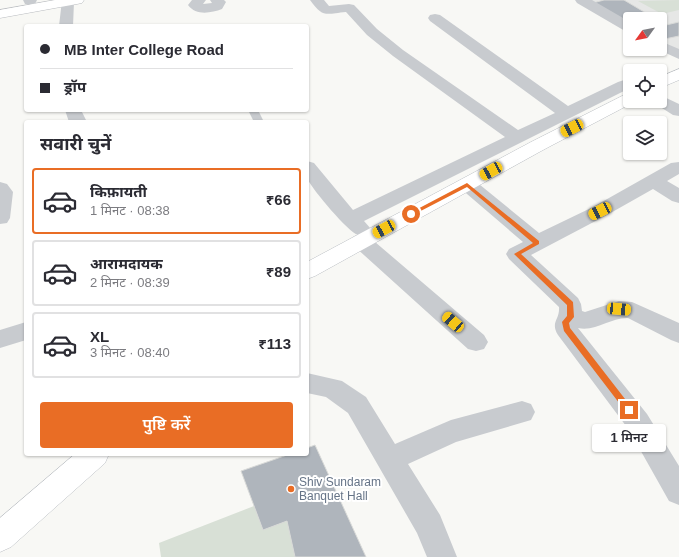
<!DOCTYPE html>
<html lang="hi">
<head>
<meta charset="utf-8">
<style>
  body { margin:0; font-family:Arial,"Noto Sans Devanagari",sans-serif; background:#f7f7f7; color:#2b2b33; height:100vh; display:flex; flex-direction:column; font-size:15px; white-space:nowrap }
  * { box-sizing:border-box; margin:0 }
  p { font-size:13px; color:#7c7c81 }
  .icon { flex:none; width:22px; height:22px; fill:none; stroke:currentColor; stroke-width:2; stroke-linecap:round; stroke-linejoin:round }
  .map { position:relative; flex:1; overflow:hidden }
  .panel { position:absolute; left:24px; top:120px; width:285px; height:336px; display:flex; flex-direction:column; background:#fff; border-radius:4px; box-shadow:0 1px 3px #0004 }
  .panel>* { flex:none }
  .hud { position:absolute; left:24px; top:24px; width:285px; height:88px; border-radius:4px; box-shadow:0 1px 3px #0004; display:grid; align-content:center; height:88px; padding:0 16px; background:#fff }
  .needle { width:26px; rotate:237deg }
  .fabs { position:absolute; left:623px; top:12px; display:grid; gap:8px }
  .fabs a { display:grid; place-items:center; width:44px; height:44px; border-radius:4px; background:#fff; box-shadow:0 1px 3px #0004; font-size:20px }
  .end { position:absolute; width:18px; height:18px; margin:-9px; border:5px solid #e96d25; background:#fff; box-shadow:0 0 0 2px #fff }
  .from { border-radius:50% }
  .bubble { position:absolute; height:28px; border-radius:4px; background:#fff; box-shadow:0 1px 3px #0004; font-size:13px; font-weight:600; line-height:28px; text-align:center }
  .car { position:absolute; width:12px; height:24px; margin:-12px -6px; border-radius:5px; box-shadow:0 0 3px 1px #0007; background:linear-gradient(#f5c518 24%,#345 0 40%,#f5c518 0 76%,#345 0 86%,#f5c518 0) }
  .hud b { display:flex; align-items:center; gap:14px; height:38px; font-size:15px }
  .hud b+b { border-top:1px solid #e1e1e2 }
  .hud i { width:10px; height:10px; background:#2b2b33 }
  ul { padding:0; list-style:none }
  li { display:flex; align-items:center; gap:12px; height:66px; margin:0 8px 6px; padding:0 8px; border:2px solid #e1e1e2; border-radius:4px }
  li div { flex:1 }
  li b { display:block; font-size:15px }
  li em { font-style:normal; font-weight:600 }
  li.on { border-color:#e96d25 }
  li>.icon { width:36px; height:36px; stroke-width:1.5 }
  h2 { padding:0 16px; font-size:18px; line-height:48px }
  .cta { display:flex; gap:8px; margin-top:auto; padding:8px 16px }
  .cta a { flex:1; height:46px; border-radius:4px; background:#e96d25; color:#fff; font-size:16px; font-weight:600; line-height:46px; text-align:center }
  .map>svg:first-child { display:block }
  .built { fill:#e6e7e6 }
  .green { fill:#d8e0d6 }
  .building { fill:#afb5bc; stroke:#d9dad8 }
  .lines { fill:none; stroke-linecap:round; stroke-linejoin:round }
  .secondary-casing { stroke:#babec3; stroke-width:1 }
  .highway-casing { stroke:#b8bbbf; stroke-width:1 }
  .lane { fill:#c8cbcf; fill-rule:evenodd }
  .street { fill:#c8cbcf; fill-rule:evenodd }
  .secondary { fill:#fff; fill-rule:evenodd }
  .highway { fill:#fff; fill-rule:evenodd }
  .route { fill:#e96d25 }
  .poi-dot { fill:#e96d25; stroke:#fff; stroke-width:1.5 }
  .labels { text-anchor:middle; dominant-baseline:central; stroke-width:4; stroke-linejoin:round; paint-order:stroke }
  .near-poi-label { font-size:12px; fill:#667487; stroke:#fff; text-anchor:start }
</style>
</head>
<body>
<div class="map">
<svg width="679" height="557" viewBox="0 0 679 557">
  <rect width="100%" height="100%" fill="#f8f8f5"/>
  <path class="built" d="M589,0H679V52L660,42V19H630Z"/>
  <path class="green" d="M679,0V10L662,14L638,1Z
    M254,506L263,530L287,521L295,557H161L159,543Z"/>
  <path class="building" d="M604,0H624L656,19H630V25L593,3Z
    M660,22L666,25L679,22V36L660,40Z
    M315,445L366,557H295L287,521L263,530L241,471L290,454H307V448Z"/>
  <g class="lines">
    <g class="secondary-casing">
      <path id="secondary" d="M679,69V80L660,88V77Z
        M630,93V101H636L543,150L315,276L307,279V262L531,142L624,95Z
        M75,454H109L105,463L11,547L0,552V518Z"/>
    </g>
    <g class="highway-casing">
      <path id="highway" d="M55,0H84L82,3L77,4L0,18V10Z"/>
    </g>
    <path class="lane" d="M248,110H258L264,122H254Z"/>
    <path class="street" d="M23,0H37L35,4H25Z
      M62,0H72L74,2L73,26H59Z
      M192,0H206L203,4L212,3L210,0H224L226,2L222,9C211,13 196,16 188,5Z
      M310,0H324L329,6L349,4L354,5L377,29L403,50L518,130L555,113L430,21L428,18L430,15L435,14L440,15L568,106L618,82L630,78V88L364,221L371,229L368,234L364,235L368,236L484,335L488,342L484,349L476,351L468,349L354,246L351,241L354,236L358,235C348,232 313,190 308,180C305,175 307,167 307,161L314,163L353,210L505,137L393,56L367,35L346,12C325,14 323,18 310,0Z
      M575,0H592L630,22V32L625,31L577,3Z
      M660,41L679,49V59L657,49H660Z
      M660,95L679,104V116L673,115L654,103L653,101H660Z
      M65,110H81L87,122H69Z
      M679,162V174L667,181L679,188V203L672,201L653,189L607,215L531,255L578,298L581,304L582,311L585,312L619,301L632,302L679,323V343L671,340L628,318C611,317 596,332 578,328L647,414L679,466V505L669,501L629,430L558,335C550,322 560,320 559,307L509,259L506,254L509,249L523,242L460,188L457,184L460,180L467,178L474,180L539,233L593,207L671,163Z
      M0,182L7,184L13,192L10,218L7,223L0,224Z
      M26,322V340L0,348V330Z
      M307,373L342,381L366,397L395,444L451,420L522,401L531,404L535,412L531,420L456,442L408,464L440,515L457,557H427L417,533L348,413L326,397L307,393Z"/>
    <use href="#secondary" class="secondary"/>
    <use href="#highway" class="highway"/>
  </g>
  <path class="route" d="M467,183L539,241V244L521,254L573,302L574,317L569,323L570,328L632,408V412H626L564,331L562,322L567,316V305L514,254L533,243L467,187L413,215L408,214Z"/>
  <circle class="poi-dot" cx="291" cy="489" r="4"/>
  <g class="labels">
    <g class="near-poi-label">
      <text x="299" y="482">Shiv Sundaram<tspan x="299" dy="14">Banquet Hall</tspan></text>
    </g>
  </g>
</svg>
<div class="fabs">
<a><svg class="needle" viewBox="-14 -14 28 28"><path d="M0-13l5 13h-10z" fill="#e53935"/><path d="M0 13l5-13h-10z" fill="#7c7c81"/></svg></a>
<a><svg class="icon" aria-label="locate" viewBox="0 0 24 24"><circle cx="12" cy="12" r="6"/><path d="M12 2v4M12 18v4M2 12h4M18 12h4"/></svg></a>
<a><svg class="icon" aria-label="layers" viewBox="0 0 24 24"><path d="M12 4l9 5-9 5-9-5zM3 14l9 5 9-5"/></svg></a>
</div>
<i class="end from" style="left:411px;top:214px"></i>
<i class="end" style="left:629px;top:410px"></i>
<div class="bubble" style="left:592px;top:424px;width:74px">1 मिनट</div>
<i class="car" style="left:572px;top:128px;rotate:243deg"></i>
<i class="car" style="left:491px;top:171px;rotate:241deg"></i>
<i class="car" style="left:600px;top:211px;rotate:243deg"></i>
<i class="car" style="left:384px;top:229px;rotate:242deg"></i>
<i class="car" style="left:619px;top:309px;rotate:95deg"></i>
<i class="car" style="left:453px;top:322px;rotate:311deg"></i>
<div class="hud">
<b><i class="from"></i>MB Inter College Road</b>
<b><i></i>ड्रॉप</b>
</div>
<section class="panel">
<h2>सवारी चुनें</h2>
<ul>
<li class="on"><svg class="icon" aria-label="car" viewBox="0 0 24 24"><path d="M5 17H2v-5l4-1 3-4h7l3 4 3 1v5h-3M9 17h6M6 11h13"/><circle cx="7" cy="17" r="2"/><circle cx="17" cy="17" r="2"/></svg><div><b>किफ़ायती</b><p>1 मिनट · 08:38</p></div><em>₹66</em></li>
<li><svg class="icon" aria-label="car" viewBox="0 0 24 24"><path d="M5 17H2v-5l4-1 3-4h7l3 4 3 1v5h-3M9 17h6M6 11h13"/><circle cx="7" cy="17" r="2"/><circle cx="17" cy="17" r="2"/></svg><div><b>आरामदायक</b><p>2 मिनट · 08:39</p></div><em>₹89</em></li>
<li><svg class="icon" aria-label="car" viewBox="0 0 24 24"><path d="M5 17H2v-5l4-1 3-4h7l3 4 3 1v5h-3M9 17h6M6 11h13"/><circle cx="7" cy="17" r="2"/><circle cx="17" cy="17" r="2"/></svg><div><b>XL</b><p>3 मिनट · 08:40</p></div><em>₹113</em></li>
</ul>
<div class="cta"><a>पुष्टि करें</a></div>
</section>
</div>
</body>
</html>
